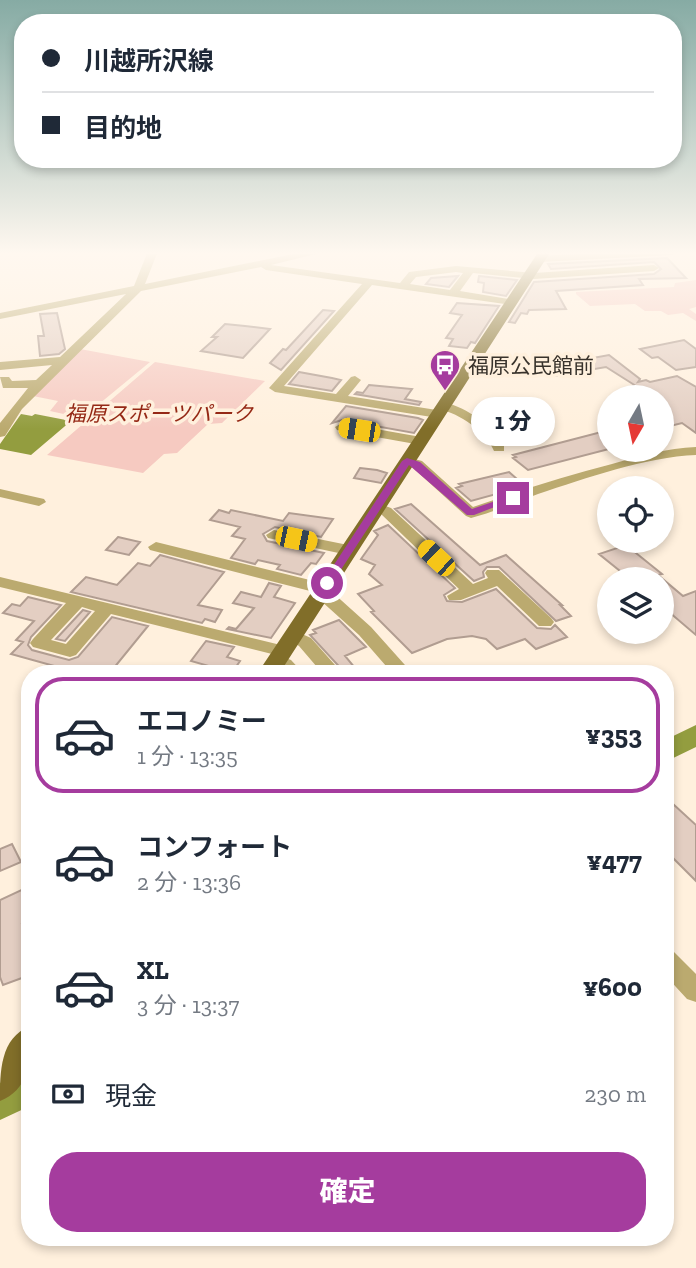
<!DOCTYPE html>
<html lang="ja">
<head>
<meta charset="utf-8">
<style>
  body { margin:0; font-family:"Zilla Slab","Noto Sans JP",serif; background:#f2f2f3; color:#1f2937; height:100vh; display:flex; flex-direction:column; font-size:26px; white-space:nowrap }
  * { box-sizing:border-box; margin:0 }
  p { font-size:23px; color:#747a83 }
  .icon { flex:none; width:38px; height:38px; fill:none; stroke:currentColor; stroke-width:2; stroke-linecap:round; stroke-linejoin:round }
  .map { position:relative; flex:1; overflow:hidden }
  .details { position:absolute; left:21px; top:665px; width:653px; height:581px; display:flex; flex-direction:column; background:#fff; border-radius:28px; box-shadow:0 4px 10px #0003 }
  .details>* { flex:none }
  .banner { position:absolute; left:14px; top:14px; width:668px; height:154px; border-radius:28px; box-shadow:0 4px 10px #0003; display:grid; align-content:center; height:154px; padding:0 28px; background:#fff }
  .needle { width:46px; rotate:189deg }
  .buttons { position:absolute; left:597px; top:385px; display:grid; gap:14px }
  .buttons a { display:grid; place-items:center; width:77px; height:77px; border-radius:50%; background:#fff; box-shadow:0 4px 10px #0003; font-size:35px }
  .end { position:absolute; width:32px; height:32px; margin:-16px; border:9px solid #a53c9e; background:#fff; box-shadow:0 0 0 4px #fff }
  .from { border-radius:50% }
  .bubble { position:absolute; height:49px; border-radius:24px; background:#fff; box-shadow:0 4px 10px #0003; font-size:23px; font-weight:800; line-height:49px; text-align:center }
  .car { position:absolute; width:21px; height:42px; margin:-21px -10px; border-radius:9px; box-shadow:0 0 5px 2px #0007; background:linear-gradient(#f5c518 24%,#345 0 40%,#f5c518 0 76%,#345 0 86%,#f5c518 0) }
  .banner b { display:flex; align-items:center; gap:24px; height:66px; font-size:26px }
  .banner b+b { border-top:2px solid #e0e1e3 }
  .banner i { width:18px; height:18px; background:#1f2937 }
  ul { padding:12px 0 0; list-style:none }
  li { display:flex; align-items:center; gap:21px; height:116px; margin:0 14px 10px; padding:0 14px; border:4px solid transparent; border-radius:28px }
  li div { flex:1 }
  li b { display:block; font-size:26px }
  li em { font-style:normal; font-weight:800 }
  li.selected { border-color:#a53c9e }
  li>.icon { width:63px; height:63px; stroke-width:1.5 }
  .pay { display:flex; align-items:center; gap:18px; height:77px; padding:0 28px; font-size:26px }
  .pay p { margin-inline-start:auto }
  .cta { display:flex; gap:14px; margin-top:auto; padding:14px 28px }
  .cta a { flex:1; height:80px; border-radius:28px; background:#a53c9e; color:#fff; font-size:28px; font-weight:800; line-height:80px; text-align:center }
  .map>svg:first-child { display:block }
  .green { fill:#f6cac1 }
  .water { fill:#939d3f }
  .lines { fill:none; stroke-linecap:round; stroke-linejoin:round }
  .river { fill:#939d3f; fill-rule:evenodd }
  .building { fill:#e3cec2; stroke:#b19d91; stroke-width:2 }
  .minor { fill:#bbaa6f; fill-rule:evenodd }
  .major { fill:#816e29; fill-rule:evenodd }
  .route { fill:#a53c9e }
  .labels { text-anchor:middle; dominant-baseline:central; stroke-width:7; stroke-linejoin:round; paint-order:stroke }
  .far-poi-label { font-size:21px; fill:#38322b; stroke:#fff0dd; text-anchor:start }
  .far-park-label { font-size:21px; font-style:italic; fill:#952815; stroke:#fff0dd }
</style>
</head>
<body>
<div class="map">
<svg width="696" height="1268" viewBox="0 0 696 1268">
  <rect width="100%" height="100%" fill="#fff0dd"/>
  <path class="green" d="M696,280V307L689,309L696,314V321L683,313L668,315L661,311H645L635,304L590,306L576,294V292L674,287L675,283Z
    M80,349L150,362L82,418L50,411L58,401L33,396Z
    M155,362L265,381L222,423L208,424L177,453L164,454L143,473L47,455Z"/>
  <path class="water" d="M21,414L32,416L35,414L71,421L31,455L0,449V444Z"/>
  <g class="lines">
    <path class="river" d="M696,725V747L665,762V740Z
      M30,1069V1106L0,1120V1083Z"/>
  </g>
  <path class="building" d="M667,258L686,278L639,279L643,285L556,291L566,309L529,310L527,314L521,313L515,323L509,322L534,282L654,274L661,269L654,262L551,269L548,264Z
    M458,276L449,287L426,284L431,278Z
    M479,276L517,280L506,296L483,292L484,283L478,282Z
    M457,303L499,306L475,343L471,342L467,348L449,346L453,339L446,338L462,315L450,313Z
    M323,310L334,311L281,370L270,363L283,349L286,350Z
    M57,313L65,349L59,354L40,356L38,336H44L40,314Z
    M225,324L245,326L270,329L243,358L201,351L217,337H212Z
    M684,340L696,349V367L676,370L658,357L652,358L640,349Z
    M609,355L640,379L638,382L646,380L650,382L677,376L696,387V433L682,423L662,428V397H647L632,387L636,386L606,367L554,376L543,367Z
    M299,372L332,378L341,380L332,391L289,384Z
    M369,385L412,389L405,399L421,402L419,405L355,394L357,392L363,393Z
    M346,406L418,418L423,420L414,433L342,420L332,423Z
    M609,430V449L528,470L513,458L516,457L513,455Z
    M360,468L377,470L387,473L381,483L354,478Z
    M509,472L525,486L471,501L456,488L462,486L459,484Z
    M411,504L480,565L506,555L562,605H560L571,616L556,621L499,567H487L483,572L484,577L474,581L395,509Z
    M219,510L229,513L231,510L283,521L289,513L333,519L321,537L275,527L263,534L267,541L324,553L316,564L311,563L301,575L277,569L280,565L258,560L255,564L231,558L245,539L232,536L240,527L210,520Z
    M388,525L455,588L444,595L447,601L462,602L496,589L537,628L551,629L555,625L567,637L536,649L525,639L497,649L486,639L472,636L447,639L412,653L371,612L374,611L358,594L382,585L369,574L375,565L361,559L378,535L374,531Z
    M118,537L140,542L129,555L106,550Z
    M626,545L662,574L658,575L683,596L696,591V635L662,606V579H630L599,554Z
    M160,555L224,572L198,605L222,610L215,622L205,619L202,623L71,592L86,577L117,585L138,563L150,566Z
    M269,583L281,586L274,597L295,603L271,638L227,629L229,627L236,629L254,608L233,603L241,592L261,597Z
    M28,597L61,605L31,637L28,645L32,650L69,660L78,657L112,617L148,626L109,674H83L11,654L23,642L16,640L34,621L3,613L12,604L20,606Z
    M83,610L90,612L65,641L56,639Z
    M339,620L366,647L345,656L360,674H346L310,635L316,633L313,630Z
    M206,641L234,647L227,657L240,661L231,674H204L209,666L191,661Z
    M673,804L696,825V881L665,850V808Z
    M12,844L21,862L0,871V849Z
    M30,886V920L22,924L30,940V975L3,985L0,977V900Z"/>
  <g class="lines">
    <path class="minor" d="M148,251H158L145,284L308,251H328L271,265L400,283L409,272L456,266L534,273L654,265L659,268L654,271L534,279L473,273L460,291L515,300L517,302L511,305L372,285L284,386L336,394L351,377L355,376L361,380L348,396L443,411L445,414L438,418L275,392L269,388L362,284L266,270L261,267L141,291L22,409L5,436L0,437V423L28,388H3L0,377H9L12,381L36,380L52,365L0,370V362L60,357L126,294L0,319V313L134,286ZM456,272L463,273L450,290L410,284L416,277Z
      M633,251L677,252L672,255L540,262L535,259L540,256Z
      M444,402C470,409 485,423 504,442V451H494C486,431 460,414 439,409V403Z
      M342,423L421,437L428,441L421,445L337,430L335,427Z
      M696,447V455C646,457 586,478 538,494C516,502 494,512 471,518L466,516L412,467L400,461L407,457L422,461L473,507C519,491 565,476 612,464C640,456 667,448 696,447Z
      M0,489L44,499L46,502L39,506L0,497Z
      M377,503L391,508L473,584L488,578L485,573L487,570H499L551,618L554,622L551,626H539L497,586L461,600H449L447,596L459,589L381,514L369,508L372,505Z
      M274,530L348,545L356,550L348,555L268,538L266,535Z
      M156,542L322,583L371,627L413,674H393L359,635L310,591L150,550L148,547Z
      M0,577L289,647L292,651L283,657L291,660L304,674C290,674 277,673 268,661L276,655L111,614L76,655L70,657L33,647L30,643L33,639L66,603L0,587ZM82,607L95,611L66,644L51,640Z
      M293,630L311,638L343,674H323L299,646L284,636L287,632Z
      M665,948L673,951L696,974V1002L687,999L665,975Z"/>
    <path class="major" d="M539,251H551L279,674H257Z
      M30,1026C30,1055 33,1088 0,1101C0,1072 0,1038 30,1026Z"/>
  </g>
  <linearGradient id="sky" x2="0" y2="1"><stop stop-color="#86aba4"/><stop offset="0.59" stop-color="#fff8f0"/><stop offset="1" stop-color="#fff8f0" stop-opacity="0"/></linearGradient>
  <rect width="696" height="429" fill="url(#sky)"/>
  <path class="route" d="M407,458L420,462L472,509L510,496L518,498L474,515H467L409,465L331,585H323L322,583L402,461Z"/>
  <defs>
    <g id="bus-pin" transform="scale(1.575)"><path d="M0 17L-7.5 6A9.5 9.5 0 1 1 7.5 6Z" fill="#a53c9e" stroke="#fff0dd"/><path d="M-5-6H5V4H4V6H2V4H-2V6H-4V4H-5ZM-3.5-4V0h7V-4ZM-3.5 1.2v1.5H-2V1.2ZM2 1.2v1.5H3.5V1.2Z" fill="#fff"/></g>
  </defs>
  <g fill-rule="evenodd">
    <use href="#bus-pin" x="445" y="365"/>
  </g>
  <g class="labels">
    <g class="far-poi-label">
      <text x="468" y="365">福原公民館前</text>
    </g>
    <g class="far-park-label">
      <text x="159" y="413">福原スポーツパーク</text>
    </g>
  </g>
</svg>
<div class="buttons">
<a><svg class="needle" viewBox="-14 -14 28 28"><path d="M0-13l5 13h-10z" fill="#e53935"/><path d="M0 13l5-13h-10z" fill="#747a83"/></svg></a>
<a><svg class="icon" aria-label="locate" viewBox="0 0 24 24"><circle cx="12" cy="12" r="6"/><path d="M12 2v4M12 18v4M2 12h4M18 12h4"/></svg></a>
<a><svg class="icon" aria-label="layers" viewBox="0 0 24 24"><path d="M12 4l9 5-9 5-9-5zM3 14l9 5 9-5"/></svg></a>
</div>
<i class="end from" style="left:327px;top:583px"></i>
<i class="end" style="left:513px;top:498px"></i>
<div class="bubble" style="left:471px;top:397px;width:84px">1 分</div>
<i class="car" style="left:359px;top:430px;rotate:279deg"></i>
<i class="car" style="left:296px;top:539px;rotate:102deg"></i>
<i class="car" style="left:436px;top:558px;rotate:313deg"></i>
<div class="banner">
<b><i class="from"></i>川越所沢線</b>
<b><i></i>目的地</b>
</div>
<section class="details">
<ul>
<li class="selected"><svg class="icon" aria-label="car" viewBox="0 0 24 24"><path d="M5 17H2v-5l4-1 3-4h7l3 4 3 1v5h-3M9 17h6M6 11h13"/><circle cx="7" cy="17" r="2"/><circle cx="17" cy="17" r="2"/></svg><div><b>エコノミー</b><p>1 分 · 13:35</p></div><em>¥353</em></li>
<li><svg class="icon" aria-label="car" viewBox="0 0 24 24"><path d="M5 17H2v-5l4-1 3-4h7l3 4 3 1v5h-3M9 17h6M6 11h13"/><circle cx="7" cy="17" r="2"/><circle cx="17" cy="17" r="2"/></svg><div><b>コンフォート</b><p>2 分 · 13:36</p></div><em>¥477</em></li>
<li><svg class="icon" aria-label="car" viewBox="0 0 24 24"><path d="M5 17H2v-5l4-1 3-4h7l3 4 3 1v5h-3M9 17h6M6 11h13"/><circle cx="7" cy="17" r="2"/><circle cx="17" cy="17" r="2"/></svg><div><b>XL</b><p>3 分 · 13:37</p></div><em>¥600</em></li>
</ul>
<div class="pay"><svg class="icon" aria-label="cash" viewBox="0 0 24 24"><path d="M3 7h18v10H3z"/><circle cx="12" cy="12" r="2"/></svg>現金<p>230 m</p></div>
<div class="cta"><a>確定</a></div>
</section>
</div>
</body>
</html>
